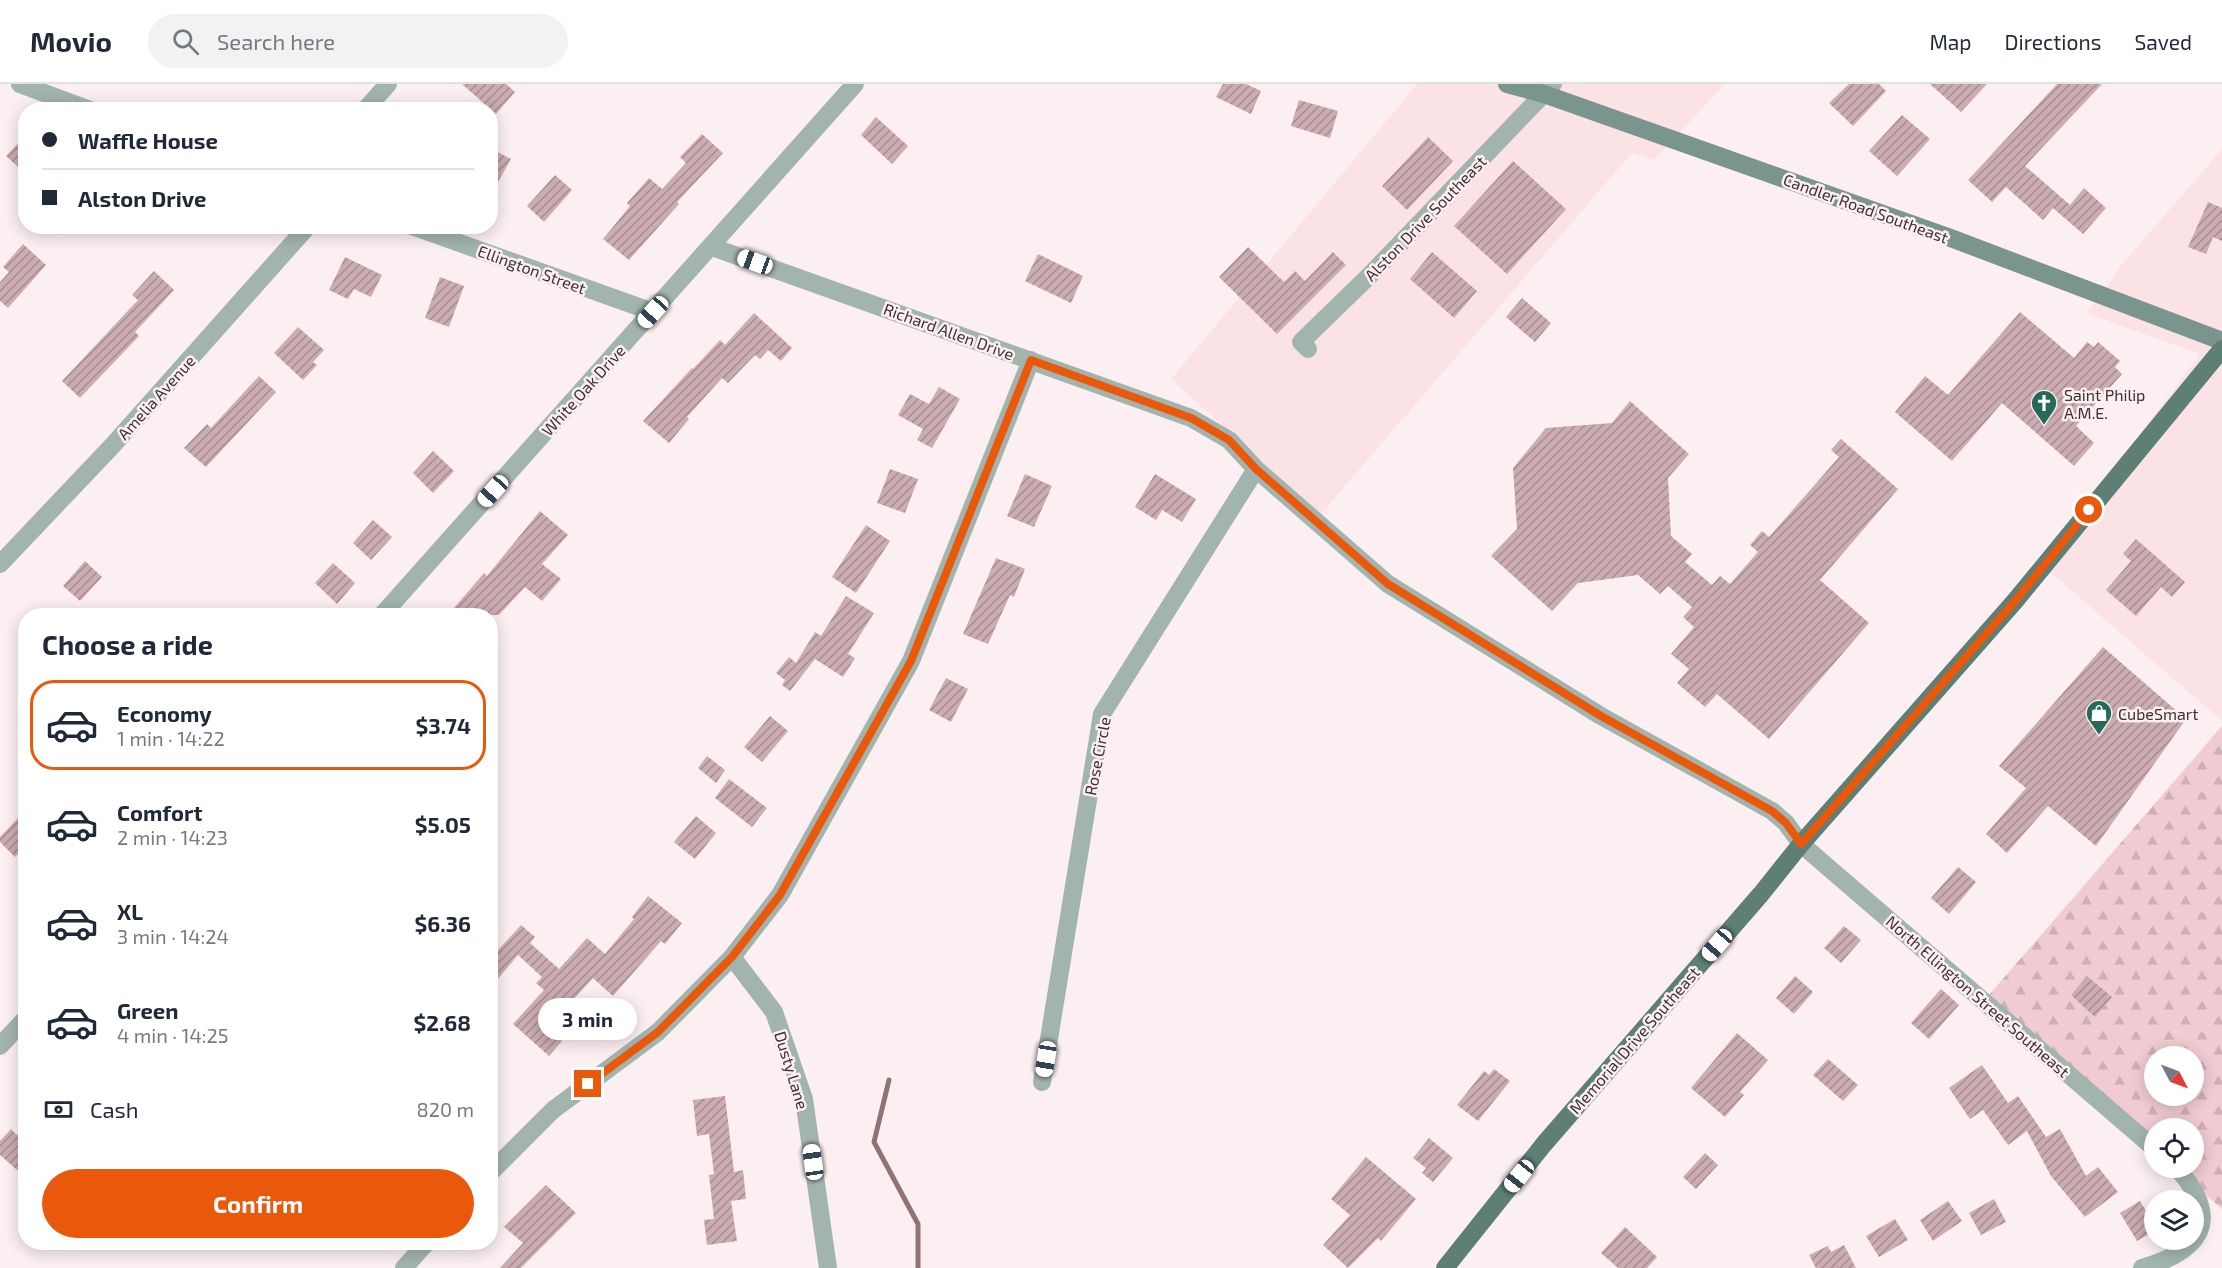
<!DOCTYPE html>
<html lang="en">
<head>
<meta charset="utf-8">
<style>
  body { margin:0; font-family:"Exo 2",sans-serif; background:#f2f2f3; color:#1f2937; height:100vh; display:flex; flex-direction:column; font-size:22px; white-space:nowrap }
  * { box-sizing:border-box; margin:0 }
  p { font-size:20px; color:#747a83 }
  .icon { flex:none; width:33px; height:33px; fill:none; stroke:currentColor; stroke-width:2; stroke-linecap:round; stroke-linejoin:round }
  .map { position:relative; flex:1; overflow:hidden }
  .panel { position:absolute; left:18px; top:524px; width:480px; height:642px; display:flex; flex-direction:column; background:#fff; border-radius:24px; box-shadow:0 3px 15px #0003 }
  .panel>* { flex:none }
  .top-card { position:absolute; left:18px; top:18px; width:480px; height:132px; border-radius:24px; box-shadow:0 3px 15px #0003; display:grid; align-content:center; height:132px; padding:0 24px; background:#fff }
  .needle { width:39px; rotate:131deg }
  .tools { position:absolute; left:2144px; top:962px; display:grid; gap:12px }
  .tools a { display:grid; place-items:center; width:60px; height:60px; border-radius:50%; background:#fff; box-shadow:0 3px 15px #0003; font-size:30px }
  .end { position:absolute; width:27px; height:27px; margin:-14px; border:8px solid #ea580c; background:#fff; box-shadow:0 0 0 3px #fff }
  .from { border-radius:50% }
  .bubble { position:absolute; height:42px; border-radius:21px; background:#fff; box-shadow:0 3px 15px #0003; font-size:20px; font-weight:700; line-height:42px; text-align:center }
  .car { position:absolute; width:18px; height:36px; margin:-18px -9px; border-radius:8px; box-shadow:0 0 4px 2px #0007; background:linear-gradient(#fff 24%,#345 0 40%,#fff 0 76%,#345 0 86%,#fff 0) }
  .top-card b { display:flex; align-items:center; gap:21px; height:57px; font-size:22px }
  .top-card b+b { border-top:2px solid #e0e1e3 }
  .top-card i { width:15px; height:15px; background:#1f2937 }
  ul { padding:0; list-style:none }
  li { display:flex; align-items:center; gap:18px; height:90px; margin:0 12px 9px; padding:0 12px; border:3px solid transparent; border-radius:24px }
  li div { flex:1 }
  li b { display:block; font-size:22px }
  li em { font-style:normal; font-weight:700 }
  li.current { border-color:#ea580c }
  li>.icon { width:54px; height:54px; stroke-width:1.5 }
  h2 { padding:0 24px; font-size:27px; line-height:72px }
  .pay { display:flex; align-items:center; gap:15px; height:66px; padding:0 24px; font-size:22px }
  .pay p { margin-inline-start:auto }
  .button { display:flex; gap:12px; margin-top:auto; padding:12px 24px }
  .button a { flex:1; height:69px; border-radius:36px; background:#ea580c; color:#fff; font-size:24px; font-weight:700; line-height:69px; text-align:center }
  header { display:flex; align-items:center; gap:36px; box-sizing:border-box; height:84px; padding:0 30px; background:#fff; border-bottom:2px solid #e0e1e3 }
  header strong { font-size:28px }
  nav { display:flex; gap:33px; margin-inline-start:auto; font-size:21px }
  .search { width:420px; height:54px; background:#f2f2f3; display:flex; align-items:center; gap:15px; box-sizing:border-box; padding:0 21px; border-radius:33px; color:#747a83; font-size:22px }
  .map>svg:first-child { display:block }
  .built { fill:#fbe2e5 }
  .forest { fill:url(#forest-firs); fill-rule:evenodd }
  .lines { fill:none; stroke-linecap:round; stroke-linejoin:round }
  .stream { stroke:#917277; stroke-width:5 }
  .building { fill:url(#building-hatch) }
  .street { stroke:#a2b4ae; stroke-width:18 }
  .secondary { stroke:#7a958d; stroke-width:18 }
  .primary { stroke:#5d7f75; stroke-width:18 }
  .route { stroke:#ea580c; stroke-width:8 }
  .labels { text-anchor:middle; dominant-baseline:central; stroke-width:5; stroke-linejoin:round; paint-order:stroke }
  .street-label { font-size:16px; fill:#3d3032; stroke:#fceff1 }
  .poi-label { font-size:16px; fill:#3d3032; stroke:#fceff1; text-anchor:start }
</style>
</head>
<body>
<header>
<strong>Movio</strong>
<div class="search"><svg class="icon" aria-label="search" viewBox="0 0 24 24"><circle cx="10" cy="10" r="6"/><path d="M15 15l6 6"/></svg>Search here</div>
<nav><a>Map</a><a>Directions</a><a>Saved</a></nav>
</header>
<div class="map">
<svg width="2222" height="1184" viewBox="0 0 2222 1184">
  <defs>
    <pattern id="forest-firs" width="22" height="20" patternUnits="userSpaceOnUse" patternTransform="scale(1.5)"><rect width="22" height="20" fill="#f0cbd1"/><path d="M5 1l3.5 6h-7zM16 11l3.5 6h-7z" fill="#cfafb4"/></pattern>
    <pattern id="building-hatch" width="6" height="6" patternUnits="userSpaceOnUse" patternTransform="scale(1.5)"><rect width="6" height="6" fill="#cbacb1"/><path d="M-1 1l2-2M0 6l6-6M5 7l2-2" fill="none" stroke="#a68c91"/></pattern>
  </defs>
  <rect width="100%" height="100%" fill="#fceff1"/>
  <path class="built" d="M1417,0H1725L1654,76L1632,69L1320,431L1171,295Z
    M2222,65V637L2042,481L2200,270L2086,229L2103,210L2119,184Z"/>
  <path class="forest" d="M2222,642V1125L2174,1083H2193V1044H2154V1066L1983,918ZM2154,972H2193V1011H2154Z"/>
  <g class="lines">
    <path class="stream" d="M889,996L874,1058L918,1140V1184"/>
  </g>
  <path class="building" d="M462,0H506L515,8L496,30Z
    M1223,0H1246L1261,7L1251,30L1216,13Z
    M1849,0H1879L1886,7L1853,42L1829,19Z
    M1930,0H1987L1961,28Z
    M2057,0H2102L2025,82L2070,121L2084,104L2106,124L2083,150L2053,124L2043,136L2006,103L1992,118L1968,96Z
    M1299,16L1338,27L1330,54L1291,42Z
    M1902,31L1930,55L1897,92L1869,67Z
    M876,33L908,62L892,80L861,51Z
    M702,50L723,69L677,118L679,120L629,176L603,155L630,122L627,119L649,94L662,105L686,79L680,73Z
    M26,51V90L6,72Z
    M1428,53L1453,77L1407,126L1382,102Z
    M490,64L511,75L490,112Z
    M1513,77L1566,125L1507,190L1454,142Z
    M555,91L572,106L544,138L527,122Z
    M2208,118L2222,124V157L2213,153L2206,170L2188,163Z
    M23,160L46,181L8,224L0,217V198L9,188L3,183Z
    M1248,163L1284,198L1295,187L1305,197L1333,168L1346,181L1277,250L1219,193Z
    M1432,168L1477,207L1454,234L1410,195Z
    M1038,170L1083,192L1071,219L1025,197Z
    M345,173L382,191L371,213L354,205L348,215L329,206Z
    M154,187L174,206L135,248L139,252L80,314L62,297L138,216L132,211Z
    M440,193L464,202L449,243L425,234Z
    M1522,214L1551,239L1535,258L1506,233Z
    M2020,228L2074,274L2087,258L2094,263L2098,258L2120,277L2115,283L2122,290L2076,342L2094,359L2074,382L2002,319L1952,377L1895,328L1925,292L1948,311Z
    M754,229L792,264L781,277L768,266L760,275L755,271L728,299L722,294L687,333L689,335L669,359L643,337L692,284L693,285L720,256L725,261Z
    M298,243L324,266L313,278L317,281L303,296L274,269Z
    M259,292L276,308L206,383L184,364L207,340L211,344Z
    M939,303L960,315L932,364L917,356L923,345L898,331L910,310L929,320Z
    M1630,317L1689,370L1668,394L1671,452L1692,470L1685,478L1712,501L1720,492L1730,500L1758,468L1750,461L1762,447L1769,453L1839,373L1831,366L1841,355L1898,405L1820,496L1869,539L1769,655L1717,610L1705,623L1677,599L1689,585L1671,570L1694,543L1683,533L1692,523L1668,502L1660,510L1638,491L1578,499L1552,527L1491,472L1517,445L1513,384L1546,344L1612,339Z
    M433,367L454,387L433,409L413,389Z
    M890,385L918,395L905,429L877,419Z
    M1025,390L1052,402L1034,443L1007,432Z
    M1155,390L1196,415L1182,438L1162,426L1156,436L1135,423Z
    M540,427L568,451L542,480L561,495L542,517L525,503L499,531H448L484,489L487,492Z
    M373,436L392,453L371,476L353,459Z
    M866,441L890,457L856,509L832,493Z
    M2136,455L2185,498L2172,513L2161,503L2136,532L2106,506L2131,477L2123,470Z
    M996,474L1025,485L1014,513L1010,511L988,560L963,550Z
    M85,477L102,493L80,517L63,502Z
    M333,479L355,499L337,520L315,499Z
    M846,512L874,529L848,570L855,574L843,593L815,575L790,607L782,601L785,596L776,589L789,573L796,579L815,548L821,552Z
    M2103,563L2186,635L2096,762L2048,722L2007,769L1986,750L2026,704L1999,682Z
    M946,594L968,605L951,638L929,626Z
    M770,632L788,647L762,678L744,663Z
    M707,672L725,686L716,699L698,684Z
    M729,695L767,724L752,743L715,714Z
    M696,732L716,749L695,775L674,758Z
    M18,734L26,741V761L15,773L0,758V753Z
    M1958,783L1976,798L1949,830L1931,814Z
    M648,812L682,839L665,860L661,857L613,912L593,894L551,940L553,942L550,946L562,957L549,972L513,940L544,906L536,899L542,893L518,871L490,904V875L521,841L535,853L530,859L559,885L587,854L605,870L634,835L632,833Z
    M1844,842L1861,856L1841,879L1824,864Z
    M1795,892L1813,908L1794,930L1776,914Z
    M2087,892L2112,913L2095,933L2071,911Z
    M1941,905L1959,921L1929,955L1911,939Z
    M1737,949L1768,976L1740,1008L1744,1011L1725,1033L1691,1004Z
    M1828,975L1858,1001L1843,1017L1813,991Z
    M1982,981L2008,1019L2018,1012L2046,1053L2060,1045L2086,1092L2098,1083L2118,1108L2085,1133L2051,1092L2027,1047L2008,1061L1983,1026L1970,1035L1949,1004Z
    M1494,985L1510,997L1478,1037L1457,1021L1484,987L1489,991Z
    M725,1012L734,1088L743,1086L746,1115L731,1117L737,1157L707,1161L704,1136L714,1135L709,1091L714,1090L709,1050L697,1052L693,1016Z
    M26,1041V1094L0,1071V1057L11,1045L17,1051Z
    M1429,1054L1453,1074L1433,1098L1422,1089L1426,1084L1413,1074Z
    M1705,1069L1718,1081L1696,1105L1683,1093Z
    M1366,1073L1416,1115L1381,1157L1378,1154L1348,1184L1323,1161L1350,1131L1331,1115Z
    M546,1101L576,1129L521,1184H500L523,1159L504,1143Z
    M1994,1115L2006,1138L1981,1151L1969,1129Z
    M1948,1117L1962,1137L1933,1157L1920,1136Z
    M2140,1117L2154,1140V1147L2137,1157L2120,1129Z
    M1895,1135L1908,1156L1879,1173L1866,1152Z
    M1625,1143L1657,1173L1647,1184H1618L1601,1169Z
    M1844,1161L1856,1184H1816L1809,1171L1828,1162L1831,1168Z"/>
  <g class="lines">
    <path class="street" d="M20,0L90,26
      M365,26L388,0
      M412,142L653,228
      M712,163L1191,334L1229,356L1256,385L1388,500L1601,632L1772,727L1786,739L1801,760L2154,1064
      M1308,265L1301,258L1371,190L1553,0
      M0,480L113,361L308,142
      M382,531L855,0
      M732,873L774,928L804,1015L828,1184
      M0,962L26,934
      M1042,998L1102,630L1256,385
      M490,1089L553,1026L658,948L732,873L780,811L911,577L1031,276
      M404,1184L427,1158
      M2142,1184C2204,1166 2222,1134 2176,1083"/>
    <path class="secondary" d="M1507,0L1544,10L1948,153L2222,257"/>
    <path class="primary" d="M1445,1184L1544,1060L1761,810L1801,760L2015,517L2222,265"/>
  </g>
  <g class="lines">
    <path class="route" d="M588,1000L658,948L732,873L780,811L911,577L1031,276L1191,334L1229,356L1256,385L1388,500L1601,632L1772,727L1786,739L1801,760L2015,517L2089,426"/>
  </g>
  <defs>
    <g id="church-pin" transform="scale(1.35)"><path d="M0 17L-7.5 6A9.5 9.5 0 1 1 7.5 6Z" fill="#266959" stroke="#fceff1"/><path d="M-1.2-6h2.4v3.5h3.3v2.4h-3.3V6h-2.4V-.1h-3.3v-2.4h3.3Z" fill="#fff"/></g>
    <g id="shop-pin" transform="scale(1.35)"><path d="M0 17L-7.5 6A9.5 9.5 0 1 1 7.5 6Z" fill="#266959" stroke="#fceff1"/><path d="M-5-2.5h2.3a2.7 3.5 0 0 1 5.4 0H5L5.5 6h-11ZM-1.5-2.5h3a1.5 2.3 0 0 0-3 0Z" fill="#fff"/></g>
  </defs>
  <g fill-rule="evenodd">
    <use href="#church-pin" x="2044" y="319"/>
    <use href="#shop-pin" x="2099" y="629"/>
  </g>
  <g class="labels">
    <g class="street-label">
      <text transform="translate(1866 124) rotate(20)">Candler Road Southeast</text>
      <text transform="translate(1425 134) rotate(-46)">Alston Drive Southeast</text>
      <text transform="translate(532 185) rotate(20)">Ellington Street</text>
      <text transform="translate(949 247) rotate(20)">Richard Allen Drive</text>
      <text transform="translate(583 306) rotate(-48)">White Oak Drive</text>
      <text transform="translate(156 313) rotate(-48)">Amelia Avenue</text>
      <text transform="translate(1097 672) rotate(-79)">Rose Circle</text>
      <text transform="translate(1978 912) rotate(41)">North Ellington Street Southeast</text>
      <text transform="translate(1634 956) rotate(-49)">Memorial Drive Southeast</text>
      <text transform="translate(792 986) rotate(73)">Dusty Lane</text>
    </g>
    <g class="poi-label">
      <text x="2064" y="310">Saint Philip<tspan x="2064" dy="18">A.M.E.</tspan></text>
      <text x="2118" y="629">CubeSmart</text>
    </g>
  </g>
</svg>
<div class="tools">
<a><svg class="needle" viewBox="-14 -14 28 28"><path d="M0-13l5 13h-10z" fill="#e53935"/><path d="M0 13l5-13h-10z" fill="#747a83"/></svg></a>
<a><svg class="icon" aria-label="locate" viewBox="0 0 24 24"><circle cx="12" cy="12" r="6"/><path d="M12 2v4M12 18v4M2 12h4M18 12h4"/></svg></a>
<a><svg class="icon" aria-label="layers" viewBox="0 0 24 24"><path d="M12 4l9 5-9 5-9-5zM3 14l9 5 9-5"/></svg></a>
</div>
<i class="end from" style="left:2089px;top:426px"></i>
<i class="end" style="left:588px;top:1000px"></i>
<div class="bubble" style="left:538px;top:914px;width:99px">3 min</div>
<i class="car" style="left:755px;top:178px;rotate:290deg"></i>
<i class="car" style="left:653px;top:228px;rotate:222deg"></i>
<i class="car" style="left:493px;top:407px;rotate:222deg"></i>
<i class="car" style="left:1717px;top:861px;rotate:221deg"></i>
<i class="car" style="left:1046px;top:975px;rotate:189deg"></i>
<i class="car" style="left:813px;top:1078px;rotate:352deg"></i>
<i class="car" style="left:1519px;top:1092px;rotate:219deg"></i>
<div class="top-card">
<b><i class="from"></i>Waffle House</b>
<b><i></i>Alston Drive</b>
</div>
<section class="panel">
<h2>Choose a ride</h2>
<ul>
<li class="current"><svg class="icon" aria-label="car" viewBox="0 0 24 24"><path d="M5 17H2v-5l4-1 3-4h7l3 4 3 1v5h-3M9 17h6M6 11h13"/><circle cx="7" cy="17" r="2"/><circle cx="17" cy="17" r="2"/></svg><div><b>Economy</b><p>1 min · 14:22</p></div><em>$3.74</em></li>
<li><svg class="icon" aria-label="car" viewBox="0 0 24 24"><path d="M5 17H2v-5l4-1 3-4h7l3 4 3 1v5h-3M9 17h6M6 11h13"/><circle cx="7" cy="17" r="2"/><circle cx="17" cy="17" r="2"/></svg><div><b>Comfort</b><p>2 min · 14:23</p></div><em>$5.05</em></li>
<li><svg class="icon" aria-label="car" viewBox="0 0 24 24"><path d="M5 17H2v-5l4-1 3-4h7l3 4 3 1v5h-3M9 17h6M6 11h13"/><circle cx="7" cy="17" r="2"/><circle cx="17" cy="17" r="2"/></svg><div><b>XL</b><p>3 min · 14:24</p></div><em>$6.36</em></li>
<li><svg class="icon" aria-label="car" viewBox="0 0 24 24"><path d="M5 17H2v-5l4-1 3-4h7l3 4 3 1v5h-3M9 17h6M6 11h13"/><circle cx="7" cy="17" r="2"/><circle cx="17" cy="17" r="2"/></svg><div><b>Green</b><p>4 min · 14:25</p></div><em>$2.68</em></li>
</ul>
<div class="pay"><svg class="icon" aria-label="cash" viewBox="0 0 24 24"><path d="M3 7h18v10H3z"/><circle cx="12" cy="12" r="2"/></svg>Cash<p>820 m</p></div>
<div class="button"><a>Confirm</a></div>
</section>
</div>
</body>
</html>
